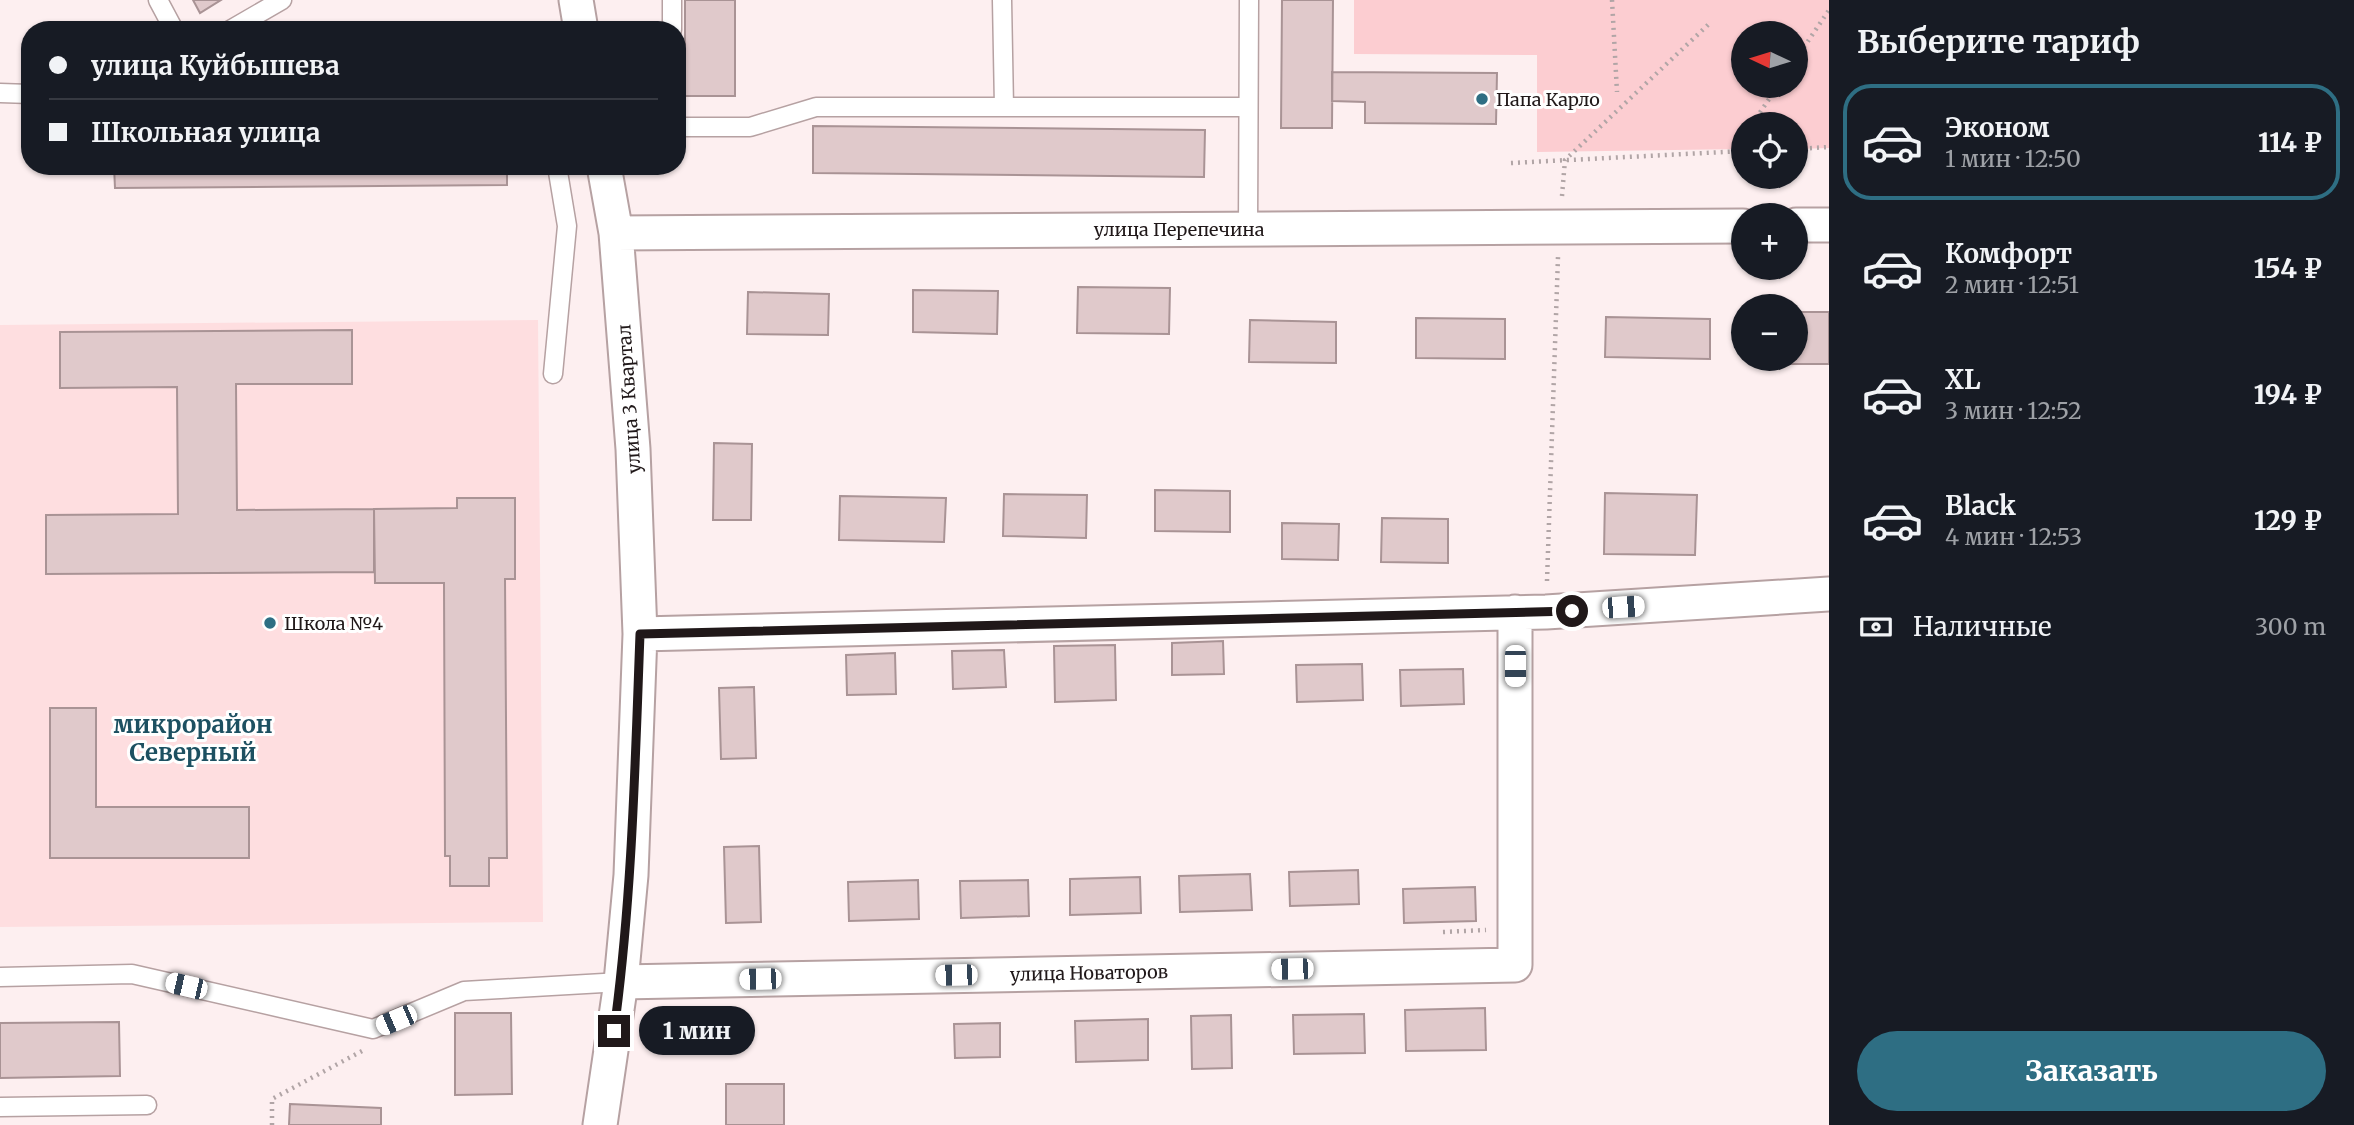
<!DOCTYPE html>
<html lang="ru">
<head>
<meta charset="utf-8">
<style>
  body { margin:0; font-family:Merriweather,serif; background:#242831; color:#f1f3f6; height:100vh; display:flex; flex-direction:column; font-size:26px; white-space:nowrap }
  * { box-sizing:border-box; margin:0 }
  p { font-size:23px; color:#9ea1a6 }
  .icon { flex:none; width:38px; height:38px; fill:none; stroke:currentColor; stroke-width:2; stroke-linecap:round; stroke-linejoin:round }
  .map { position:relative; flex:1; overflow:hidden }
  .drawer { display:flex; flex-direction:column; background:#171b24; width:525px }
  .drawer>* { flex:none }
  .banner { position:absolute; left:21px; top:21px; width:665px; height:154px; border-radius:28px; box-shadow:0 2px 5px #0004; display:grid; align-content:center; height:154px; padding:0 28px; background:#171b24 }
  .needle { width:46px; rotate:274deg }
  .fabs { position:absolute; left:1731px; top:21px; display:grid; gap:14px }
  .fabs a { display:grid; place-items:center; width:77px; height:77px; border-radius:50%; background:#171b24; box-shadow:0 2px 5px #0004; font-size:35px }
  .end { position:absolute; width:32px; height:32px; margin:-16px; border:9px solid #201819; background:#fff; box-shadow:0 0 0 4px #fff }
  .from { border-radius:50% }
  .bubble { position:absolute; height:49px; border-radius:24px; background:#171b24; box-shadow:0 2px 5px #0004; font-size:23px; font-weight:800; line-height:49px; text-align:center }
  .car { position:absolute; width:21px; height:42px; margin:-21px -10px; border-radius:9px; box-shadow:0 0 5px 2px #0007; background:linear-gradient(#fff 24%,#345 0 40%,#fff 0 76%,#345 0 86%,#fff 0) }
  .banner b { display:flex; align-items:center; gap:24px; height:66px; font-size:26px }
  .banner b+b { border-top:2px solid #363941 }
  .banner i { width:18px; height:18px; background:#f1f3f6 }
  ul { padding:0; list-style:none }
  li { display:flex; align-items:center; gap:21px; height:116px; margin:0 14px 10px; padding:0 14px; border:4px solid transparent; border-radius:28px }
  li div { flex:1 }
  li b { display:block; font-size:26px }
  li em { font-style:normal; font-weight:800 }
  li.on { border-color:#2e6e83 }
  li>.icon { width:63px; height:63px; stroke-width:1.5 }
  h2 { padding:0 28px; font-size:32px; line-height:84px }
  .pay { display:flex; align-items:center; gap:18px; height:77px; padding:0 28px; font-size:26px }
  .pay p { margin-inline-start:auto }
  .cta { display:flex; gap:14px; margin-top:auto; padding:14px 28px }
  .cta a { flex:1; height:80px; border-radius:42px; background:#2e6e83; color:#fff; font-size:28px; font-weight:800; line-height:80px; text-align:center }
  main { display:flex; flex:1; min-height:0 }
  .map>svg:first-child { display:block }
  .built { fill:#fedee0 }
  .green { fill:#fccdd1; fill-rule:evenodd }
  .building { fill:#e0c9cb; stroke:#a99395; stroke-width:2 }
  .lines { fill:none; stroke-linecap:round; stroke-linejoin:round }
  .lane-casing { stroke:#b6a1a2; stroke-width:21 }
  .street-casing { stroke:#b6a1a2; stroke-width:37 }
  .path { stroke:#b1a5a6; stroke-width:4.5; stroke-dasharray:2 5; stroke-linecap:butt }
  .lane { stroke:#fff; stroke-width:18 }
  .street { stroke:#fff; stroke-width:33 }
  .route { stroke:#201819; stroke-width:9 }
  .poi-dot { fill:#2e6e83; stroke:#fff; stroke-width:2.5 }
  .labels { text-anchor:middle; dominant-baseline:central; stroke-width:6; stroke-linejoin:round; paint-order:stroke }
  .poi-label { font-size:18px; fill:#201819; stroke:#fff; text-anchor:start }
  .street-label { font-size:18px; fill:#201819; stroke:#fff }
  .district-label { font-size:24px; font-weight:bold; fill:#1d5061; stroke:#fff }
</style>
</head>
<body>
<main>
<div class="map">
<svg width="1829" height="1125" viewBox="0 0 1829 1125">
  <rect width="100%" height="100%" fill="#fdeff0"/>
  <path class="built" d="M538,320L543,922L0,927V325Z"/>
  <path class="green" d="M1354,0H1829V148L1796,149V124H1743V149L1537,152V55L1354,54ZM1743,33H1796V86H1743Z"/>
  <path class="building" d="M193,0H221L200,13Z
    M685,0H735V96H685Z
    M1282,0H1333L1332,128H1281Z
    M1332,72L1497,73L1496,124L1365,123V102L1332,101Z
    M813,126L1205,130L1204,177L813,173Z
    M114,166H507V185L115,188Z
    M1078,287L1170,288L1169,334L1077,333Z
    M913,290L998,291L997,334L913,332Z
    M748,292L829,294L828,335L747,334Z
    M1796,312H1829V364H1780V359H1796Z
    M1606,317L1710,319V359L1605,357Z
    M1416,318L1505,319V359L1416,358Z
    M1250,320L1336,322V363L1249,362Z
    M352,330V384H236L237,510L374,509V572L46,574V515L178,514L177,387L60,388V332Z
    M714,443L752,444L751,520H713Z
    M1155,490L1230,491V532L1155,531Z
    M1605,493L1697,495L1695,555L1604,554Z
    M1004,494L1087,495L1086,538L1003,536Z
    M840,496L946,498L944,542L839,540Z
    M457,498H515V579H505L507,858H489V886H450V856H445L444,583H375L374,509L457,508Z
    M1382,518L1448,519V563L1381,562Z
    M1282,523L1339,524L1338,560L1282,559Z
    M1223,641L1224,674L1172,675V643Z
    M1115,645L1116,700L1055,702L1054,646Z
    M1004,650L1006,687L953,689L952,651Z
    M895,653L896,694L847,695L846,655Z
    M1362,664L1363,700L1297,702L1296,665Z
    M1463,669L1464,704L1401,706L1400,670Z
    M754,687L756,758L721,759L719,688Z
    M50,708H96V807H249V858H50Z
    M759,846L761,922L726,923L724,847Z
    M1358,870L1359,904L1290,906L1289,872Z
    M1250,874L1252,910L1180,912L1179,876Z
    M1140,877L1141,913L1070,915V879Z
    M918,880L919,919L849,921L848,882Z
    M1028,880L1029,916L961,918L960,881Z
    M1475,887L1476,921L1404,923L1403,889Z
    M1485,1008L1486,1050L1406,1051L1405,1010Z
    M455,1013H511L512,1094L455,1095Z
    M1364,1014L1365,1053L1294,1054L1293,1015Z
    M1231,1015L1232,1068L1192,1069L1191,1016Z
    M1148,1019V1060L1076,1062L1075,1021Z
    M119,1022L120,1076L0,1078V1023Z
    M1000,1023V1057L955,1058L954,1024Z
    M726,1084H784V1125H726Z
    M290,1104L381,1108V1125H289Z"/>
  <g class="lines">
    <g class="lane-casing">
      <path id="lane" d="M158,0L174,30
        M672,0V30
        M1002,0L1004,107
        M230,30L282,0
        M0,93L30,94
        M677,127H750L816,107H1248
        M1248,228L1249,0
        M553,374L567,226L557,166
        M0,977L132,974L373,1029L464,991L621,982
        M0,1107L147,1105"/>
    </g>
    <g class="street-casing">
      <path id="street" d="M576,0L581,30
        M1796,225H1829
        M616,233L1743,226
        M640,634L1546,612L1829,594
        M621,982L1515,965V612
        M600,1125L621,982L631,875L640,634L633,449L616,233L604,166"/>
    </g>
    <path class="path" d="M1612,0L1617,92
      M1796,59L1829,10
      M1752,124L1778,86
      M1796,149L1829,147
      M1734,151L1743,137
      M1511,163L1743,151
      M1562,196L1565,160L1711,22
      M1547,581L1558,257
      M1443,932L1486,930
      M272,1125V1099L362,1051"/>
    <use href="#lane" class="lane"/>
    <use href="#street" class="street"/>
  </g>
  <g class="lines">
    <path class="route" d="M614,1031C632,899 635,767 640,634L1572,611"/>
  </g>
  <g class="poi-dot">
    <circle cx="1482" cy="99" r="7"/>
    <circle cx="270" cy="623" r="7"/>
  </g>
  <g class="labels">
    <g class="poi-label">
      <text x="1496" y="99">Папа Карло</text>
      <text x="284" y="623">Школа №4</text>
    </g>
    <g class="street-label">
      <text x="1179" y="229">улица Перепечина</text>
      <text transform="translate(629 399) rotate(-94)">улица 3 Квартал</text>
      <text transform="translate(1089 973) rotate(-1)">улица Новаторов</text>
    </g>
    <g class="district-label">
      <text x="193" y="724">микрорайон<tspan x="193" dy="28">Северный</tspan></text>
    </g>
  </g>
</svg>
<div class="fabs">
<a><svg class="needle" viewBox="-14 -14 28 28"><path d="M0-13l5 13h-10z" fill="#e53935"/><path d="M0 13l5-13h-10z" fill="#9ea1a6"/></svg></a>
<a><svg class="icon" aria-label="locate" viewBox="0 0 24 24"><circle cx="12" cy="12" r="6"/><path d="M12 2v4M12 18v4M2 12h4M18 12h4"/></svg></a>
<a>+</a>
<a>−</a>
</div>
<i class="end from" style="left:1572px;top:611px"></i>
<i class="end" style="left:614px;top:1031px"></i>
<div class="bubble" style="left:639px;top:1006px;width:116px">1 мин</div>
<i class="car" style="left:1623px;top:607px;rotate:86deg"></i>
<i class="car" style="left:1515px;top:666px;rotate:180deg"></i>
<i class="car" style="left:1292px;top:969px;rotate:269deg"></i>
<i class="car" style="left:956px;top:975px;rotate:269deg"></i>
<i class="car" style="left:760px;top:979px;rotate:269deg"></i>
<i class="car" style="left:186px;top:986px;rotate:283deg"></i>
<i class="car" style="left:396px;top:1020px;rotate:247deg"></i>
<div class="banner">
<b><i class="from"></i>улица Куйбышева</b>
<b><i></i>Школьная улица</b>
</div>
</div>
<section class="drawer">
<h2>Выберите тариф</h2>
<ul>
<li class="on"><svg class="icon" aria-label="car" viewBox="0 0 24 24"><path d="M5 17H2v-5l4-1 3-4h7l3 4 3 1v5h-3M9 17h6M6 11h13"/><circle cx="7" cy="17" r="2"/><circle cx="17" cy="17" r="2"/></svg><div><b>Эконом</b><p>1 мин · 12:50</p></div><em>114 ₽</em></li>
<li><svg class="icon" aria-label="car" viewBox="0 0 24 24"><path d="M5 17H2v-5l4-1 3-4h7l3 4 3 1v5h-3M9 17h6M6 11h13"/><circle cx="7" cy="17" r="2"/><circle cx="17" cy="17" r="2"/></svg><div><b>Комфорт</b><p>2 мин · 12:51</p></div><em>154 ₽</em></li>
<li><svg class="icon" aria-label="car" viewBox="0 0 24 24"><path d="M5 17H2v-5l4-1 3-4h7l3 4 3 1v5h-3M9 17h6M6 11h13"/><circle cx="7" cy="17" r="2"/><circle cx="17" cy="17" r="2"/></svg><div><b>XL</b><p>3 мин · 12:52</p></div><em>194 ₽</em></li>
<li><svg class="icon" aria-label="car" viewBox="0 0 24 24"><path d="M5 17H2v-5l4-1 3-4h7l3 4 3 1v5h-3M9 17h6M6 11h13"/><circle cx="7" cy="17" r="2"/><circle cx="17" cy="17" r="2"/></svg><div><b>Black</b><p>4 мин · 12:53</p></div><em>129 ₽</em></li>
</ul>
<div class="pay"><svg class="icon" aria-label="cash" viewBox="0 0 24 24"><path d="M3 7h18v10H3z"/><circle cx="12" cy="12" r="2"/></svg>Наличные<p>300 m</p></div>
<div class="cta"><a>Заказать</a></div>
</section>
</main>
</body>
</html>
